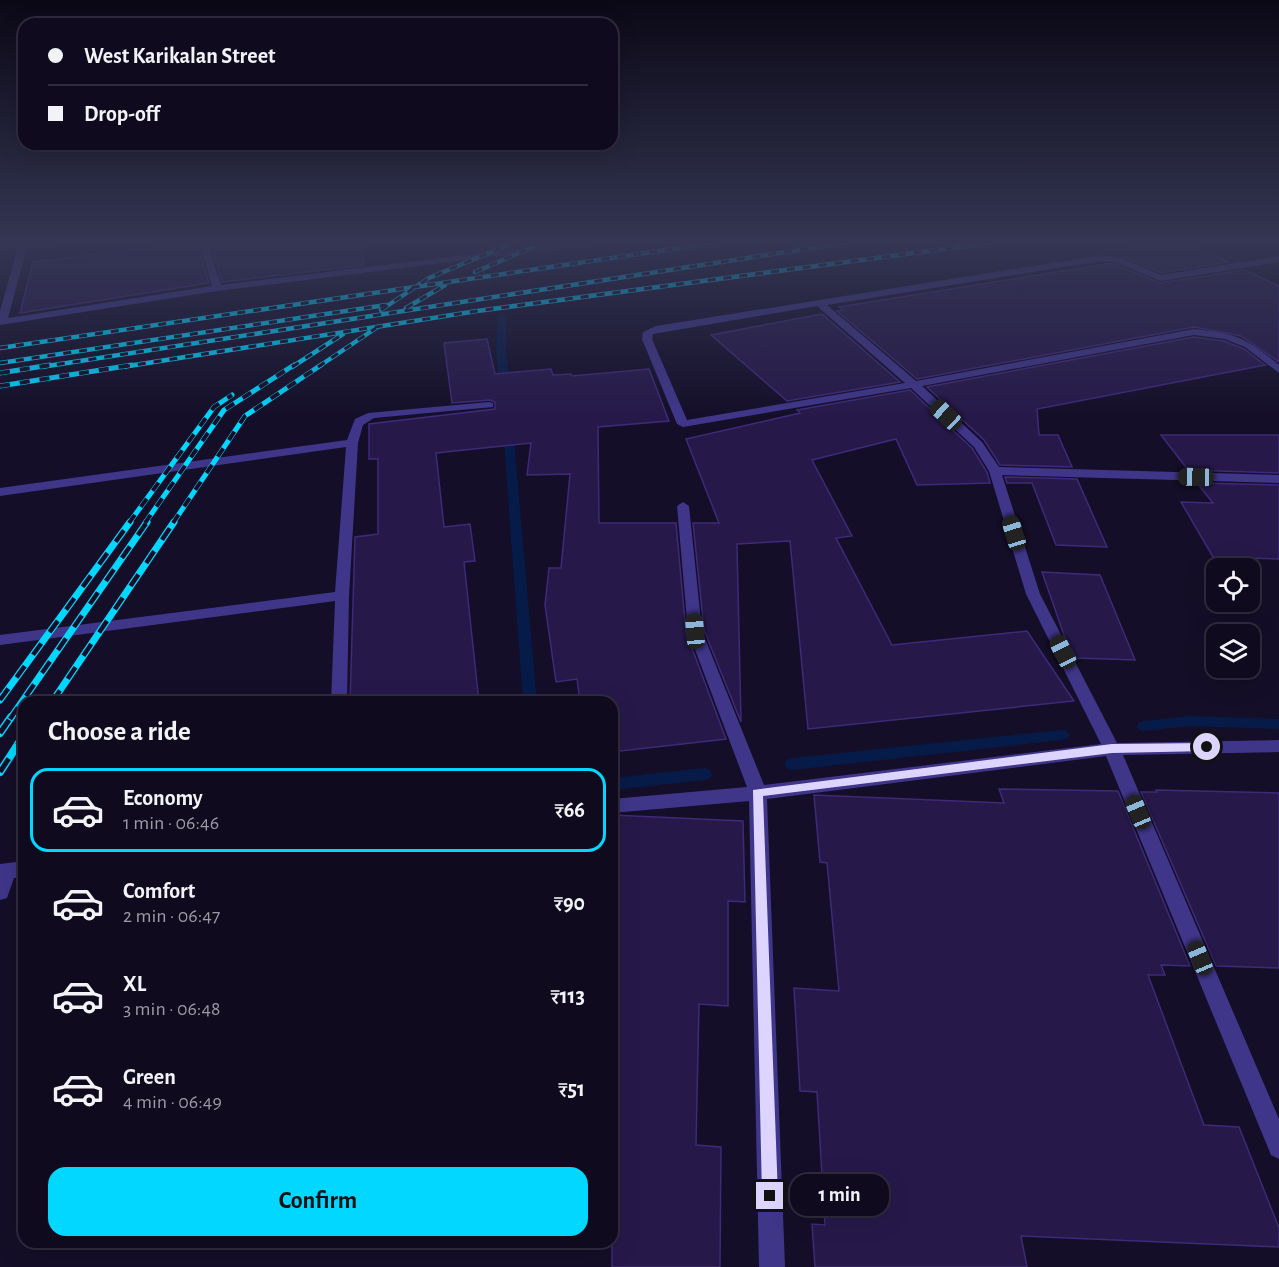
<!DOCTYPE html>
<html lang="en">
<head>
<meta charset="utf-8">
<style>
  body { margin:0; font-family:"Alegreya Sans",sans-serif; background:#181327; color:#f1f3f6; height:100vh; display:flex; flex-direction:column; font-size:22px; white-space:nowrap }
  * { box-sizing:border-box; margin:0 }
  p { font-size:20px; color:#9b9aa4 }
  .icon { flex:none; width:33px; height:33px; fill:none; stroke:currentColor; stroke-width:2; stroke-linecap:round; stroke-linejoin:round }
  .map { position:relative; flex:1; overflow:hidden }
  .side { position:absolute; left:18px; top:696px; width:600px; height:552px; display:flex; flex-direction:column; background:#0f0a1e; border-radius:18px; box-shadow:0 6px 24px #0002,0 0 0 2px #2f2b3c }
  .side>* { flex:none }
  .banner { position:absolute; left:18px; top:18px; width:600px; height:132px; border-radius:18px; box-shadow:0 6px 24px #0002,0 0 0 2px #2f2b3c; display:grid; align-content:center; height:132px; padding:0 30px; background:#0f0a1e }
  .controls { position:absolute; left:1206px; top:558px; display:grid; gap:12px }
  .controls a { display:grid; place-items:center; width:54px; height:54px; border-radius:12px; background:#0f0a1e; box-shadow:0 6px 24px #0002,0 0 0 2px #2f2b3c; font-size:30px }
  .end { position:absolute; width:27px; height:27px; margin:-14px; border:8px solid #ddd5ff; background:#111; box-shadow:0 0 0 3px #111 }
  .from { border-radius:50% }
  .bubble { position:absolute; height:42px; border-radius:18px; background:#0f0a1e; box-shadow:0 6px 24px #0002,0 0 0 2px #2f2b3c; font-size:20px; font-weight:700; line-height:42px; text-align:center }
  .car { position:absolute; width:18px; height:36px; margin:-18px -9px; border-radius:8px; box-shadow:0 0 4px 2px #0007; background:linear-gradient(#222 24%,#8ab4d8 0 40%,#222 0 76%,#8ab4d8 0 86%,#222 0) }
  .banner b { display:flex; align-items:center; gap:21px; height:57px; font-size:22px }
  .banner b+b { border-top:2px solid #2f2b3c }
  .banner i { width:15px; height:15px; background:#f1f3f6 }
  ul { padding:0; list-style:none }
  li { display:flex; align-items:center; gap:18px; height:84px; margin:0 12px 9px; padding:0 18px; border:3px solid transparent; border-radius:18px }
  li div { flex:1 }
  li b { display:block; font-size:22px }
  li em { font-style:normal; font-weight:700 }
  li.on { border-color:#01d7ff }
  li>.icon { width:54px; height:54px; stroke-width:1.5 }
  h2 { padding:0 30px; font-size:27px; line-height:72px }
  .button { display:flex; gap:12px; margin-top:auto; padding:12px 30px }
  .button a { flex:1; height:69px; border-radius:18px; background:#01d7ff; color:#111; font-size:24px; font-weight:700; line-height:69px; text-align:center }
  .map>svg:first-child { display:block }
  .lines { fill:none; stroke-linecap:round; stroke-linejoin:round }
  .stream { fill:#071b48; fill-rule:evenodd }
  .building { fill:#26194a; stroke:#3e2a78; stroke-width:1.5 }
  .minor { fill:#3f368a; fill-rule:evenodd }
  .rail-far3-casing { stroke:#01d7ff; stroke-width:4.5 }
  .rail-far2-casing { stroke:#01d7ff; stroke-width:5 }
  .rail-far1-casing { stroke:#01d7ff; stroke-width:7 }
  .rail-casing { stroke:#01d7ff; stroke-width:8 }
  .rail-far3 { stroke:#140e28; stroke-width:3; stroke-dasharray:8; stroke-linecap:butt }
  .rail-far2 { stroke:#140e28; stroke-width:4; stroke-dasharray:10; stroke-linecap:butt }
  .rail-far1 { stroke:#140e28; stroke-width:4.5; stroke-dasharray:14; stroke-linecap:butt }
  .rail { stroke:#140e28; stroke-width:5; stroke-dasharray:16; stroke-linecap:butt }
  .route { fill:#ddd5ff }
</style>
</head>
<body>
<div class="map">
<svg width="1279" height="1267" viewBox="0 0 1279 1267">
  <rect width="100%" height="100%" fill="#140e28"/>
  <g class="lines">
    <path class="stream" d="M626,256H629V260L492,279L493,281L489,283L483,277L487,275Z
      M502,313L506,316V349L510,392L505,395L500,392L496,349L498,316Z
      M508,426L513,429L537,702H523L503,429Z
      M1189,716L1279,719V729L1189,726L1144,731L1139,730L1137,726L1139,722L1144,721Z
      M1062,730L1067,731L1070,735L1067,739L1062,740L792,770L787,768L784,764L787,760L792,758Z
      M704,768L710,770L712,774L710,778L704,780L612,790V778Z"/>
  </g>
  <path class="building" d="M219,241H362L364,265L222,282L210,242Z
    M1178,241H1183L1228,262L1161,273L1110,251Z
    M197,243L209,283L20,313L33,262Z
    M1107,264H1114L1160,283L1245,270L1279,286V362L1241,336L1194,327L917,379L837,311L843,310L839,307Z
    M822,314L900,382L787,401L711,335Z
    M1194,337L1224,341L1244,349L1265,365L1037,409L1039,435H1058L1072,467L1000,465L984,440L927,387Z
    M487,339L495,374L551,369L553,375L571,374L572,376L649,369L669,421L598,427L599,523H676L686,632L726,739L612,752V702H580L577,679L556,682L545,605L549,568H561L570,474L527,475L531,443L436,453L444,527L470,524L475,561L464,562L479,702H350L355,537L378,534V459H369V424L495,409V402L490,400L452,403L444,343Z
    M910,390L972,448L987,472L990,483L917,485L896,439L812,460L852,536L836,538L892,645L1027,631L1074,701L808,729L790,541L737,544L741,722L704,630L693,523H719L686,439L800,413L797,410Z
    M1161,435H1279V473L1188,470Z
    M1005,477L1077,479L1107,547L1056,545L1032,483H1007Z
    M1197,483L1279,485V559L1213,557L1181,502L1213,503Z
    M1042,572L1100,575L1135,660L1076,658L1065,638Z
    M999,789L1118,791L1190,966L1161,965L1165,975H1148L1204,1125L1239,1127L1279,1228V1247L1021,1236L1027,1267H815L812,1224L825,1225L817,1092L800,1091L794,988L839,991L827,863L820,862L814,795L1004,803Z
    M1156,790L1279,793V968L1216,966L1141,792H1157Z
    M612,815L743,821L745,902L728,901V1006L699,1004L696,1145L721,1147L720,1267H612Z"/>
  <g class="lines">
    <path class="minor" d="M38,241H74L70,244L27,247L8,318L212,286L199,241H207L221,285L578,241H600L596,244L217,291L0,325V311L18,247L0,249V243Z
      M1102,255L1121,258L1161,275L1279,256V262L1161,281L1115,262L1102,261L827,305L916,381L1194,329C1237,334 1245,337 1279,365V373L1245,347L1225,339L1194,335L922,386L982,442L999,467L1279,475V483L1002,475L1040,594L1117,743L1279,740V752L1123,755L1279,1119V1159L1271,1155L1106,756L767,799L785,1267H759L749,801L612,813V799L747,787L688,631L677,506L683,502L689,506L702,631L764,785L1101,744L1026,594L989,471L974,447L911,388L683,427L677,424L642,339L643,332L656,326ZM817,306L905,383L687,420L652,339L653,334Z
      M489,402L493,403V407L374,418L363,425L358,443L349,596L347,702H331L335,601L0,645V635L335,592L346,447L0,496V488L347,440L355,419L368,413Z
      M24,861V877L14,878L7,898L0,900V864Z"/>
    <g class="rail-far3-casing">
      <path id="rail-far3" d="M475,272L546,241
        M406,308L445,285
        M381,310L429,278L517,241
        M0,348L727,241
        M0,363L386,305
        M41,367L857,241
        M122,367L477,311L1004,241
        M292,367L343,334
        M318,367L376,328"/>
    </g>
    <g class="rail-far2-casing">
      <path id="rail-far2" d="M0,373L50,365
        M0,386L132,365
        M129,523L214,407L232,395
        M145,523L224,410L294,365
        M173,523L245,416L321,365"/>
    </g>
    <g class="rail-far1-casing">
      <path id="rail-far1" d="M0,700L130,522
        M52,702L174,522
        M10,719L147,522"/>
    </g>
    <g class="rail-casing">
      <path id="rail" d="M0,733L11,717
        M0,772L24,735"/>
    </g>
    <use href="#rail-far3" class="rail-far3"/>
    <use href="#rail-far2" class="rail-far2"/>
    <use href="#rail-far1" class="rail-far1"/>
    <use href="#rail" class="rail"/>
  </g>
  <linearGradient id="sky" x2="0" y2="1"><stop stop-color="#0b0816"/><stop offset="0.58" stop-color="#343653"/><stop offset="1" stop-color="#343653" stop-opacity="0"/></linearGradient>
  <rect width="1279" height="418" fill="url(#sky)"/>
  <path class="route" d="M1207,743L1213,747L1207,751L1112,753L763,796L778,1196L776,1201L770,1204L765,1201L762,1196L753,790L1112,744Z"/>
</svg>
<div class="controls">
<a><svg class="icon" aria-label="locate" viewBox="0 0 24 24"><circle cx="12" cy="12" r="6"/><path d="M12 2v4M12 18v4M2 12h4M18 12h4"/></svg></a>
<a><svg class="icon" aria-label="layers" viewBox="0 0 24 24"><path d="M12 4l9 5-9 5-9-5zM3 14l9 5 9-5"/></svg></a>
</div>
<i class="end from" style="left:1207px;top:747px"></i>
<i class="end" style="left:770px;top:1196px"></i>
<div class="bubble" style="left:790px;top:1174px;width:99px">1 min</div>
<i class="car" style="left:946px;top:415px;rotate:313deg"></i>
<i class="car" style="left:1196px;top:477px;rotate:271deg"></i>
<i class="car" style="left:1014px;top:533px;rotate:343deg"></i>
<i class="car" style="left:695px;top:631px;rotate:355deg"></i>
<i class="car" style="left:1063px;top:652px;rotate:333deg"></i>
<i class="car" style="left:1138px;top:812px;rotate:337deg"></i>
<i class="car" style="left:1200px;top:958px;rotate:337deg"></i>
<div class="banner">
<b><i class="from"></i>West Karikalan Street</b>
<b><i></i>Drop-off</b>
</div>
<section class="side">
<h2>Choose a ride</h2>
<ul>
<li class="on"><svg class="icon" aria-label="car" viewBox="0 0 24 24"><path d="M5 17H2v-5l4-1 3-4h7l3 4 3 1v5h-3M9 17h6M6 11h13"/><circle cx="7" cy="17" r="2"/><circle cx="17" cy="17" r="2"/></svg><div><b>Economy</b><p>1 min · 06:46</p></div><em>₹66</em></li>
<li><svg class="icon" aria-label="car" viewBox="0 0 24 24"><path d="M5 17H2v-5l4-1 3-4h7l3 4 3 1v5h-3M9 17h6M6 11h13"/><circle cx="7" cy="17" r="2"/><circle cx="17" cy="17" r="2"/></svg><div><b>Comfort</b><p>2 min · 06:47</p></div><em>₹90</em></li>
<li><svg class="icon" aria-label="car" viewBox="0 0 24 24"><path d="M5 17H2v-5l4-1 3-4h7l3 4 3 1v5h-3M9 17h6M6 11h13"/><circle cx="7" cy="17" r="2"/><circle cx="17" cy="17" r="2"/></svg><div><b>XL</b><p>3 min · 06:48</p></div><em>₹113</em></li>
<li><svg class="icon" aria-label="car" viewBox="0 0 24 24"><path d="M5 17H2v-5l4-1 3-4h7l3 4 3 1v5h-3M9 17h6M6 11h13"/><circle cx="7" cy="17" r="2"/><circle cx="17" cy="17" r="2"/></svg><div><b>Green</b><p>4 min · 06:49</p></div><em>₹51</em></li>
</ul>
<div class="button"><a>Confirm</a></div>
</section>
</div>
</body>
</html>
